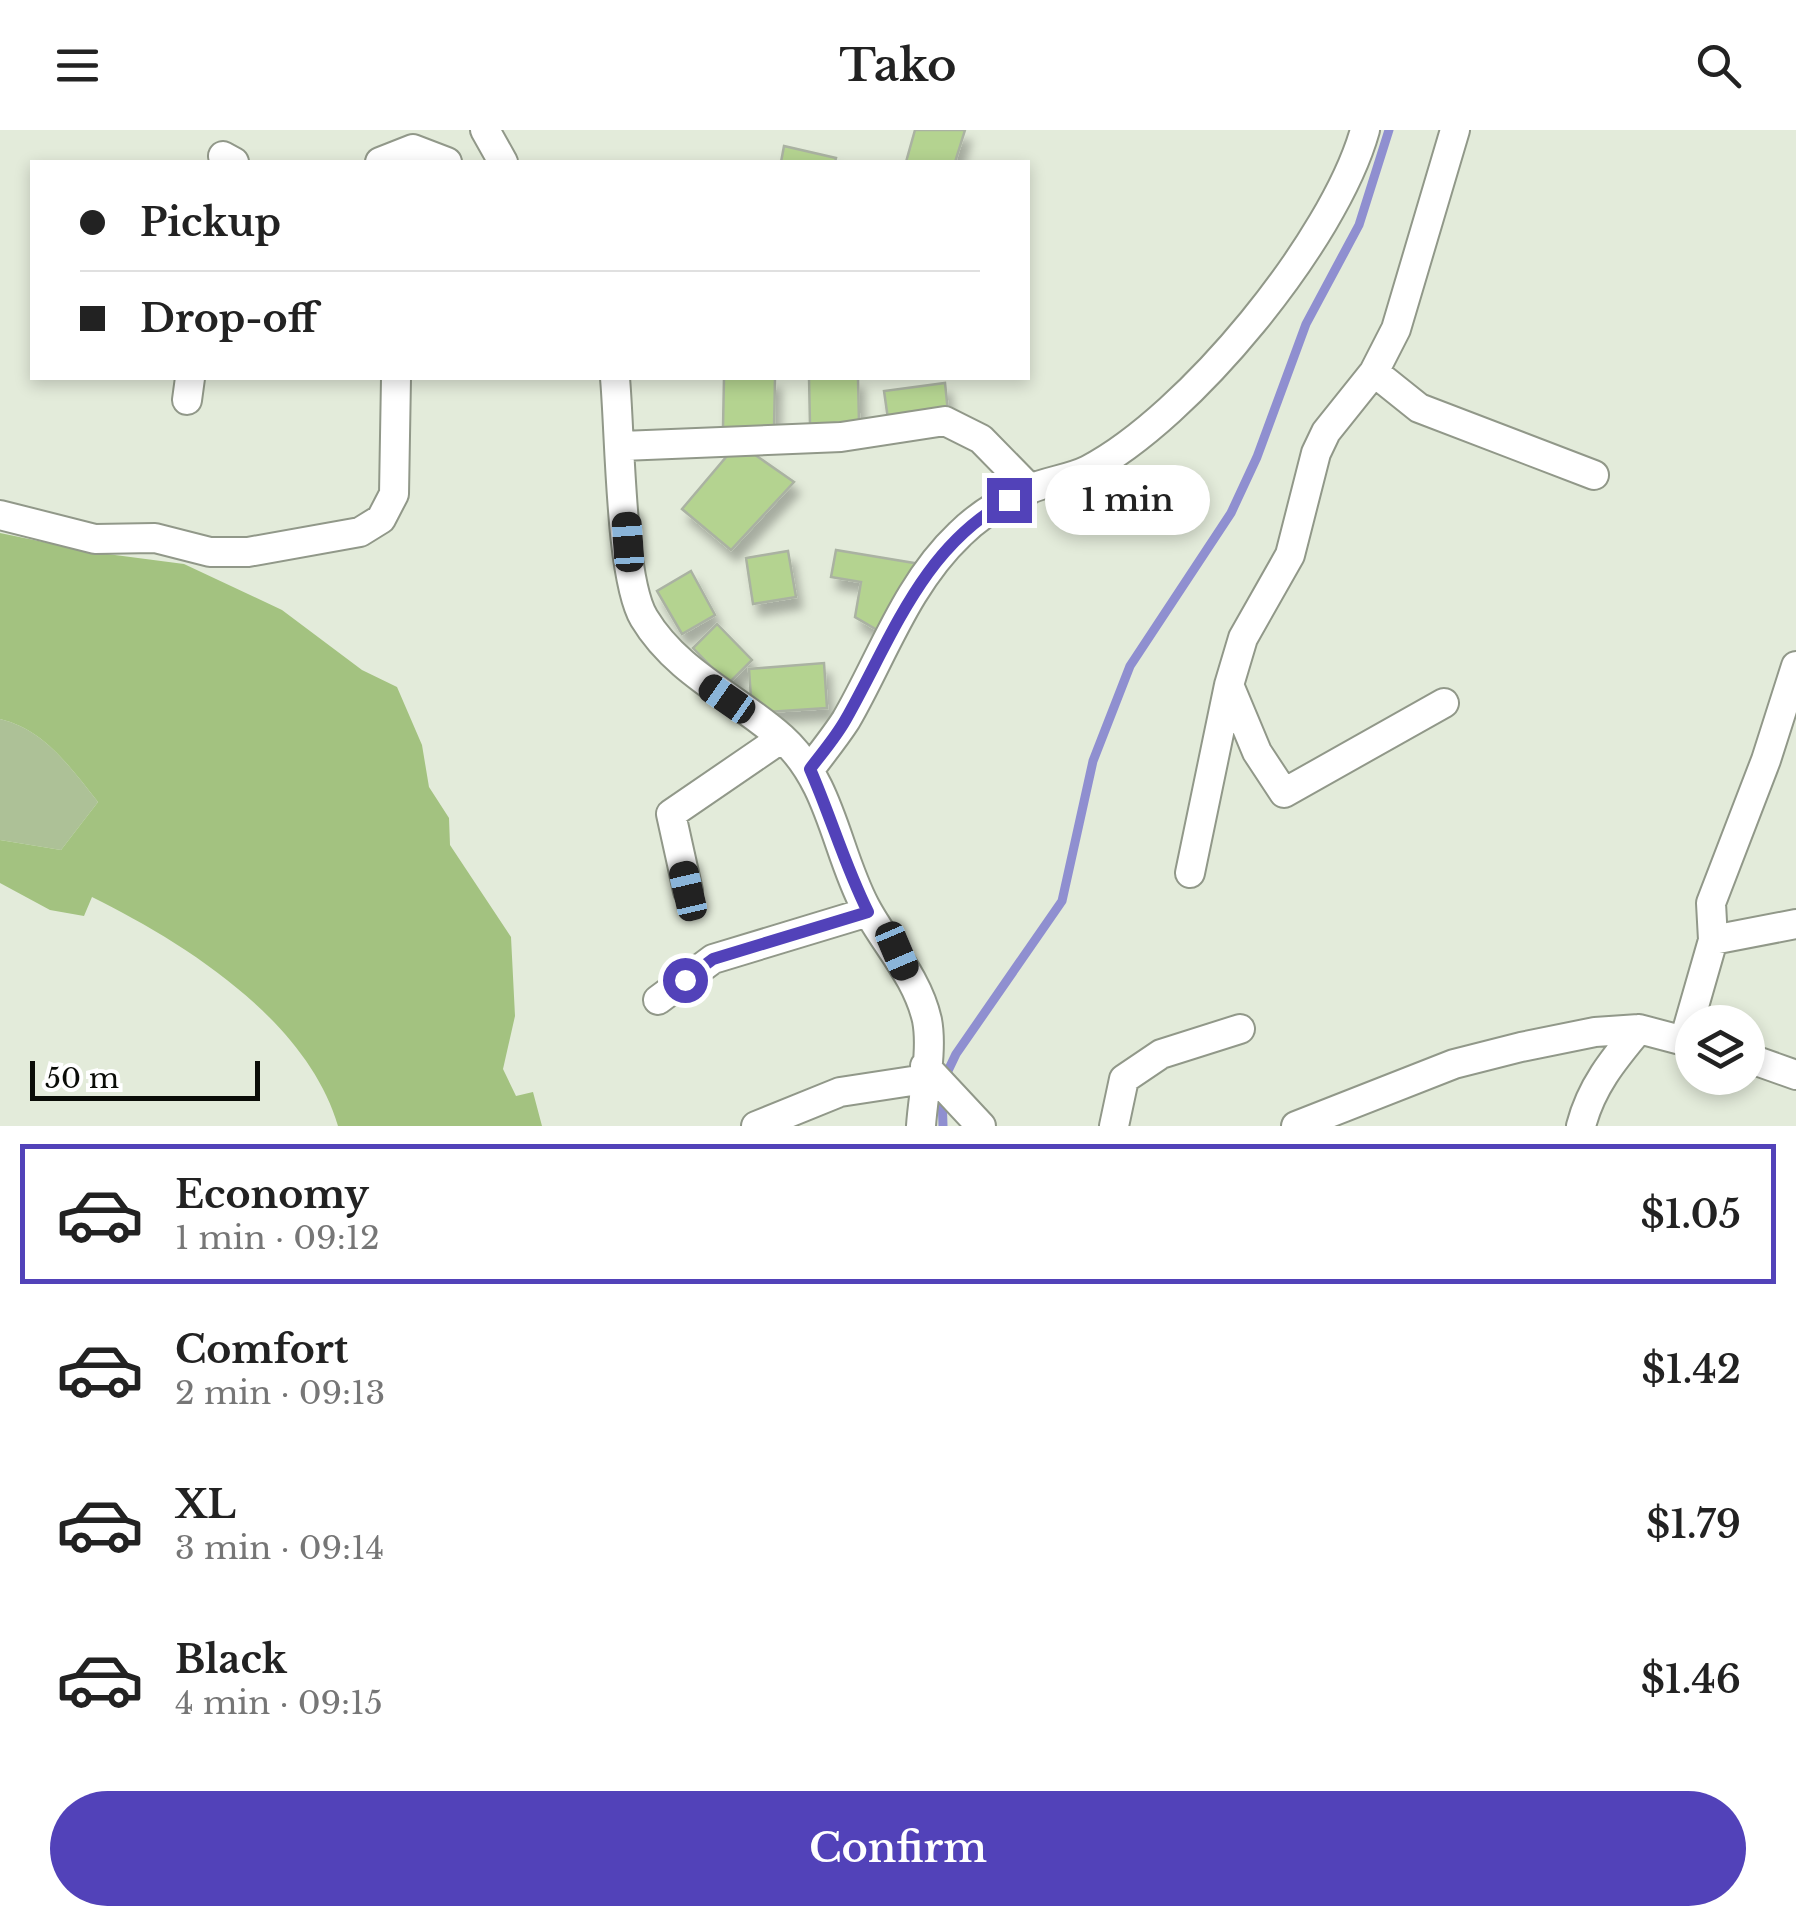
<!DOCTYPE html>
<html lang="en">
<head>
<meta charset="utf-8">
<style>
  body { margin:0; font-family:"Libre Baskerville",serif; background:#f2f2f2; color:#222; height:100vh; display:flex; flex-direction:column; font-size:38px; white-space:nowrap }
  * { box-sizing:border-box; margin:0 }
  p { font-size:32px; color:#767676 }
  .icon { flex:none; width:55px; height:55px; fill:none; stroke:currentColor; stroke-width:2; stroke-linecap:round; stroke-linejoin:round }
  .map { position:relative; height:996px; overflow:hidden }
  .drawer { display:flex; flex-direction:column; background:#fff; flex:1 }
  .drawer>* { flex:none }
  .guide { position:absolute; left:30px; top:30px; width:1000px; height:220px; border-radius:0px; box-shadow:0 5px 15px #0003; display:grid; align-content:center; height:220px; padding:0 50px; background:#fff }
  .fabs { position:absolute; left:1675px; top:875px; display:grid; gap:20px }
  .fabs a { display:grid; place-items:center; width:90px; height:90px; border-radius:50%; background:#fff; box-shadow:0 5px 15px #0003; font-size:50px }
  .scale { position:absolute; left:30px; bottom:25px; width:230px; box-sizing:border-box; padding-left:10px; border:5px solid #0a0c07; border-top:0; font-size:28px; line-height:35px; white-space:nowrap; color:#0a0c07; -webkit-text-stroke:8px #fff; paint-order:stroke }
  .end { position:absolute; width:45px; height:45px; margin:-22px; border:12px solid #5242b9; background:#fff; box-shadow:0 0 0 5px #fff }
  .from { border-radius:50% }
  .bubble { position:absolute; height:70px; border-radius:35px; background:#fff; box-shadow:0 5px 15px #0003; font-size:32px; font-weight:600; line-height:70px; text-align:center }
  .car { position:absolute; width:30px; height:60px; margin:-30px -15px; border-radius:12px; box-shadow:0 0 8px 2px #0007; background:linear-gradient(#222 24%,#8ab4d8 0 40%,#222 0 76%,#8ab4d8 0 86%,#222 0) }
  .guide b { display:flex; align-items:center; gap:35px; height:95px; font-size:38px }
  .guide b+b { border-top:2px solid #e0e0e0 }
  .guide i { width:25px; height:25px; background:#222 }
  ul { padding:18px 0 0; list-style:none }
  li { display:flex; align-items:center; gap:30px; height:140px; margin:0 20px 15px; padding:0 30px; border:5px solid transparent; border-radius:0px }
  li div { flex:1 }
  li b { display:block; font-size:38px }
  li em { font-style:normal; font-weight:600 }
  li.on { border-color:#5242b9 }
  li>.icon { width:90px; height:90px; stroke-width:1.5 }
  .button { display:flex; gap:20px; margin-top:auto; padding:20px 50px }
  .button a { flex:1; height:115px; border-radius:60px; background:#5242b9; color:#fff; font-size:40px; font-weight:600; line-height:115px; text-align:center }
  header { display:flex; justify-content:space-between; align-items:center; height:130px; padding:0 50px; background:#fff; font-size:45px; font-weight:600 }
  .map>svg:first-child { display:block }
  .green { fill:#adc197 }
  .forest { fill:#a3c280 }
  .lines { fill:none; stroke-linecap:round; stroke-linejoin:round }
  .stream { stroke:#8f8fd0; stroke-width:9 }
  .building { fill:#b4d390; stroke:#aab2a2; stroke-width:2.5; filter:url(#shadow) }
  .street-casing { stroke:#919889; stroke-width:32 }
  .street { stroke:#fff; stroke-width:28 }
  .route { stroke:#5242b9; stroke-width:12 }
</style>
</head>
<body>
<header><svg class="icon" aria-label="menu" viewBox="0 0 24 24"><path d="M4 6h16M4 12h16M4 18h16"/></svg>Tako<svg class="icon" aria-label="search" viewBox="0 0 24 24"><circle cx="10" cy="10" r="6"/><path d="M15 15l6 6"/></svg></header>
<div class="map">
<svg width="1796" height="996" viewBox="0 0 1796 996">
  <defs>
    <filter id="shadow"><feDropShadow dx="6" dy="11" stdDeviation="5" flood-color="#0004"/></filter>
  </defs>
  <rect width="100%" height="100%" fill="#e3ebda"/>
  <path class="green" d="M0,589C45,600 70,637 98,672L61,720L0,710Z"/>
  <path class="forest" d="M0,403L92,422L184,434L282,480L362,540L397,557L422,615L429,657L449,688L450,715L511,807L515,886L503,939L516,966L533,962L542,996H338C307,890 185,813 92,767L84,786L50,780L0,753V710L61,720L98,672C70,637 45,600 0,589Z"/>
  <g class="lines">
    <path class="stream" d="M945,947L956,924L1062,771L1093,631L1130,536L1231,383L1257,327L1306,194L1359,95L1389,0
      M942,963L943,996"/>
  </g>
  <path class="building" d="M915,0H965L955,32H906Z
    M784,16L836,28L835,32H781Z
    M724,248H775L774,299L723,297Z
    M809,248H858L859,293L810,295Z
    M945,253L948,282L888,289L884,261Z
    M738,313L794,352L731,420L682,379Z
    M836,420L920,434L879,501L855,487L861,452L831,447Z
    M788,421L796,467L753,474L746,428Z
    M691,441L715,485L682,504L657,461Z
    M717,494L752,530L728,554L693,518Z
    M824,533L827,578L752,583L749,539Z"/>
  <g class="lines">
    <g class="street-casing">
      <path id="street" d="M485,0L503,32
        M223,26L234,32
        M380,32L413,19L447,32
        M1374,242L1419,278L1594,345
        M615,248C620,302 620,448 644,488C677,543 736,567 782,608C831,652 836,721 865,776C885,814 917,846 927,890C933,921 923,964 921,996
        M187,270L190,248
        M622,316L841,307L945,291L981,309L1030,359
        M0,385L95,409L155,408L210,422H248L360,402L381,389L394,364L396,248
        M1444,573L1284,663L1257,622L1229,555L1243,508L1290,425L1316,323L1326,302L1374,242L1396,199L1455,0
        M810,639C822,623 835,607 846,590C882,528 906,455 960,404C979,385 1006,369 1030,359C1048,351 1070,349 1088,340C1189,287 1334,111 1365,0
        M1190,743L1229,555
        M688,761L671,684L782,608
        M1713,810L1796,794
        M658,870L713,829L868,782
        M1684,911L1713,810L1711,773L1766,630L1796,536
        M1748,928L1796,945
        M925,936L981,996
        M756,996L840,962L925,949
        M1114,996L1124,949L1161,924L1240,899
        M1296,996L1454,934L1521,917L1595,902L1639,899L1692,913
        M1581,996C1591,957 1613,930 1639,899"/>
    </g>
    <use href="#street" class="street"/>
  </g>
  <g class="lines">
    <path class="route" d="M685,850L713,829L868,782C845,736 831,687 810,639C822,623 836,607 846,589C892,508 922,417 1009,370"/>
  </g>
</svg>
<div class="fabs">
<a><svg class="icon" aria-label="layers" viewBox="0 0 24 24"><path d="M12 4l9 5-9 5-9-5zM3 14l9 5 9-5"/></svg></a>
</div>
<div class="scale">50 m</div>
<i class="end from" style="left:685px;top:850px"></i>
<i class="end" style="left:1009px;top:370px"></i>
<div class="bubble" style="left:1045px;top:335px;width:165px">1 min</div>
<i class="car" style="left:628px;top:412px;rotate:356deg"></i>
<i class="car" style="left:727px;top:569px;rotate:305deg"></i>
<i class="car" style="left:688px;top:761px;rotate:347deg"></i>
<i class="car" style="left:897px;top:821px;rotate:157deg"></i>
<div class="guide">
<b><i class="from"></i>Pickup</b>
<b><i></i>Drop-off</b>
</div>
</div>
<section class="drawer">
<ul>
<li class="on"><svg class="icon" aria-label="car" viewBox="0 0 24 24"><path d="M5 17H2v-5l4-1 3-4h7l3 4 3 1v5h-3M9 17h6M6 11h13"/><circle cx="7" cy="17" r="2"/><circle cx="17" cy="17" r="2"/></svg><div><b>Economy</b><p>1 min · 09:12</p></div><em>$1.05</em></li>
<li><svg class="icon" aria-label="car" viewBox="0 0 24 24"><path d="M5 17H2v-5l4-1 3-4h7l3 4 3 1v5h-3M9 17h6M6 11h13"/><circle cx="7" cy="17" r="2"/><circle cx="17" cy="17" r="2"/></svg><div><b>Comfort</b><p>2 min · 09:13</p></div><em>$1.42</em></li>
<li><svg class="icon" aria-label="car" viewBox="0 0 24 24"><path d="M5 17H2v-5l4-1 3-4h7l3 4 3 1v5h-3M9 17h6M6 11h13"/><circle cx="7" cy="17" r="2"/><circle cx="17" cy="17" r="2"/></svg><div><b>XL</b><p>3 min · 09:14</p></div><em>$1.79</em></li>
<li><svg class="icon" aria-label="car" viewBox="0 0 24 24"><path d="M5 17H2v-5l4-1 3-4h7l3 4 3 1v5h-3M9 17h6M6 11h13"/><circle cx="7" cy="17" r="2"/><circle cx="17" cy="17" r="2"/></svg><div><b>Black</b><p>4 min · 09:15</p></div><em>$1.46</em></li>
</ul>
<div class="button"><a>Confirm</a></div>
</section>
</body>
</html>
